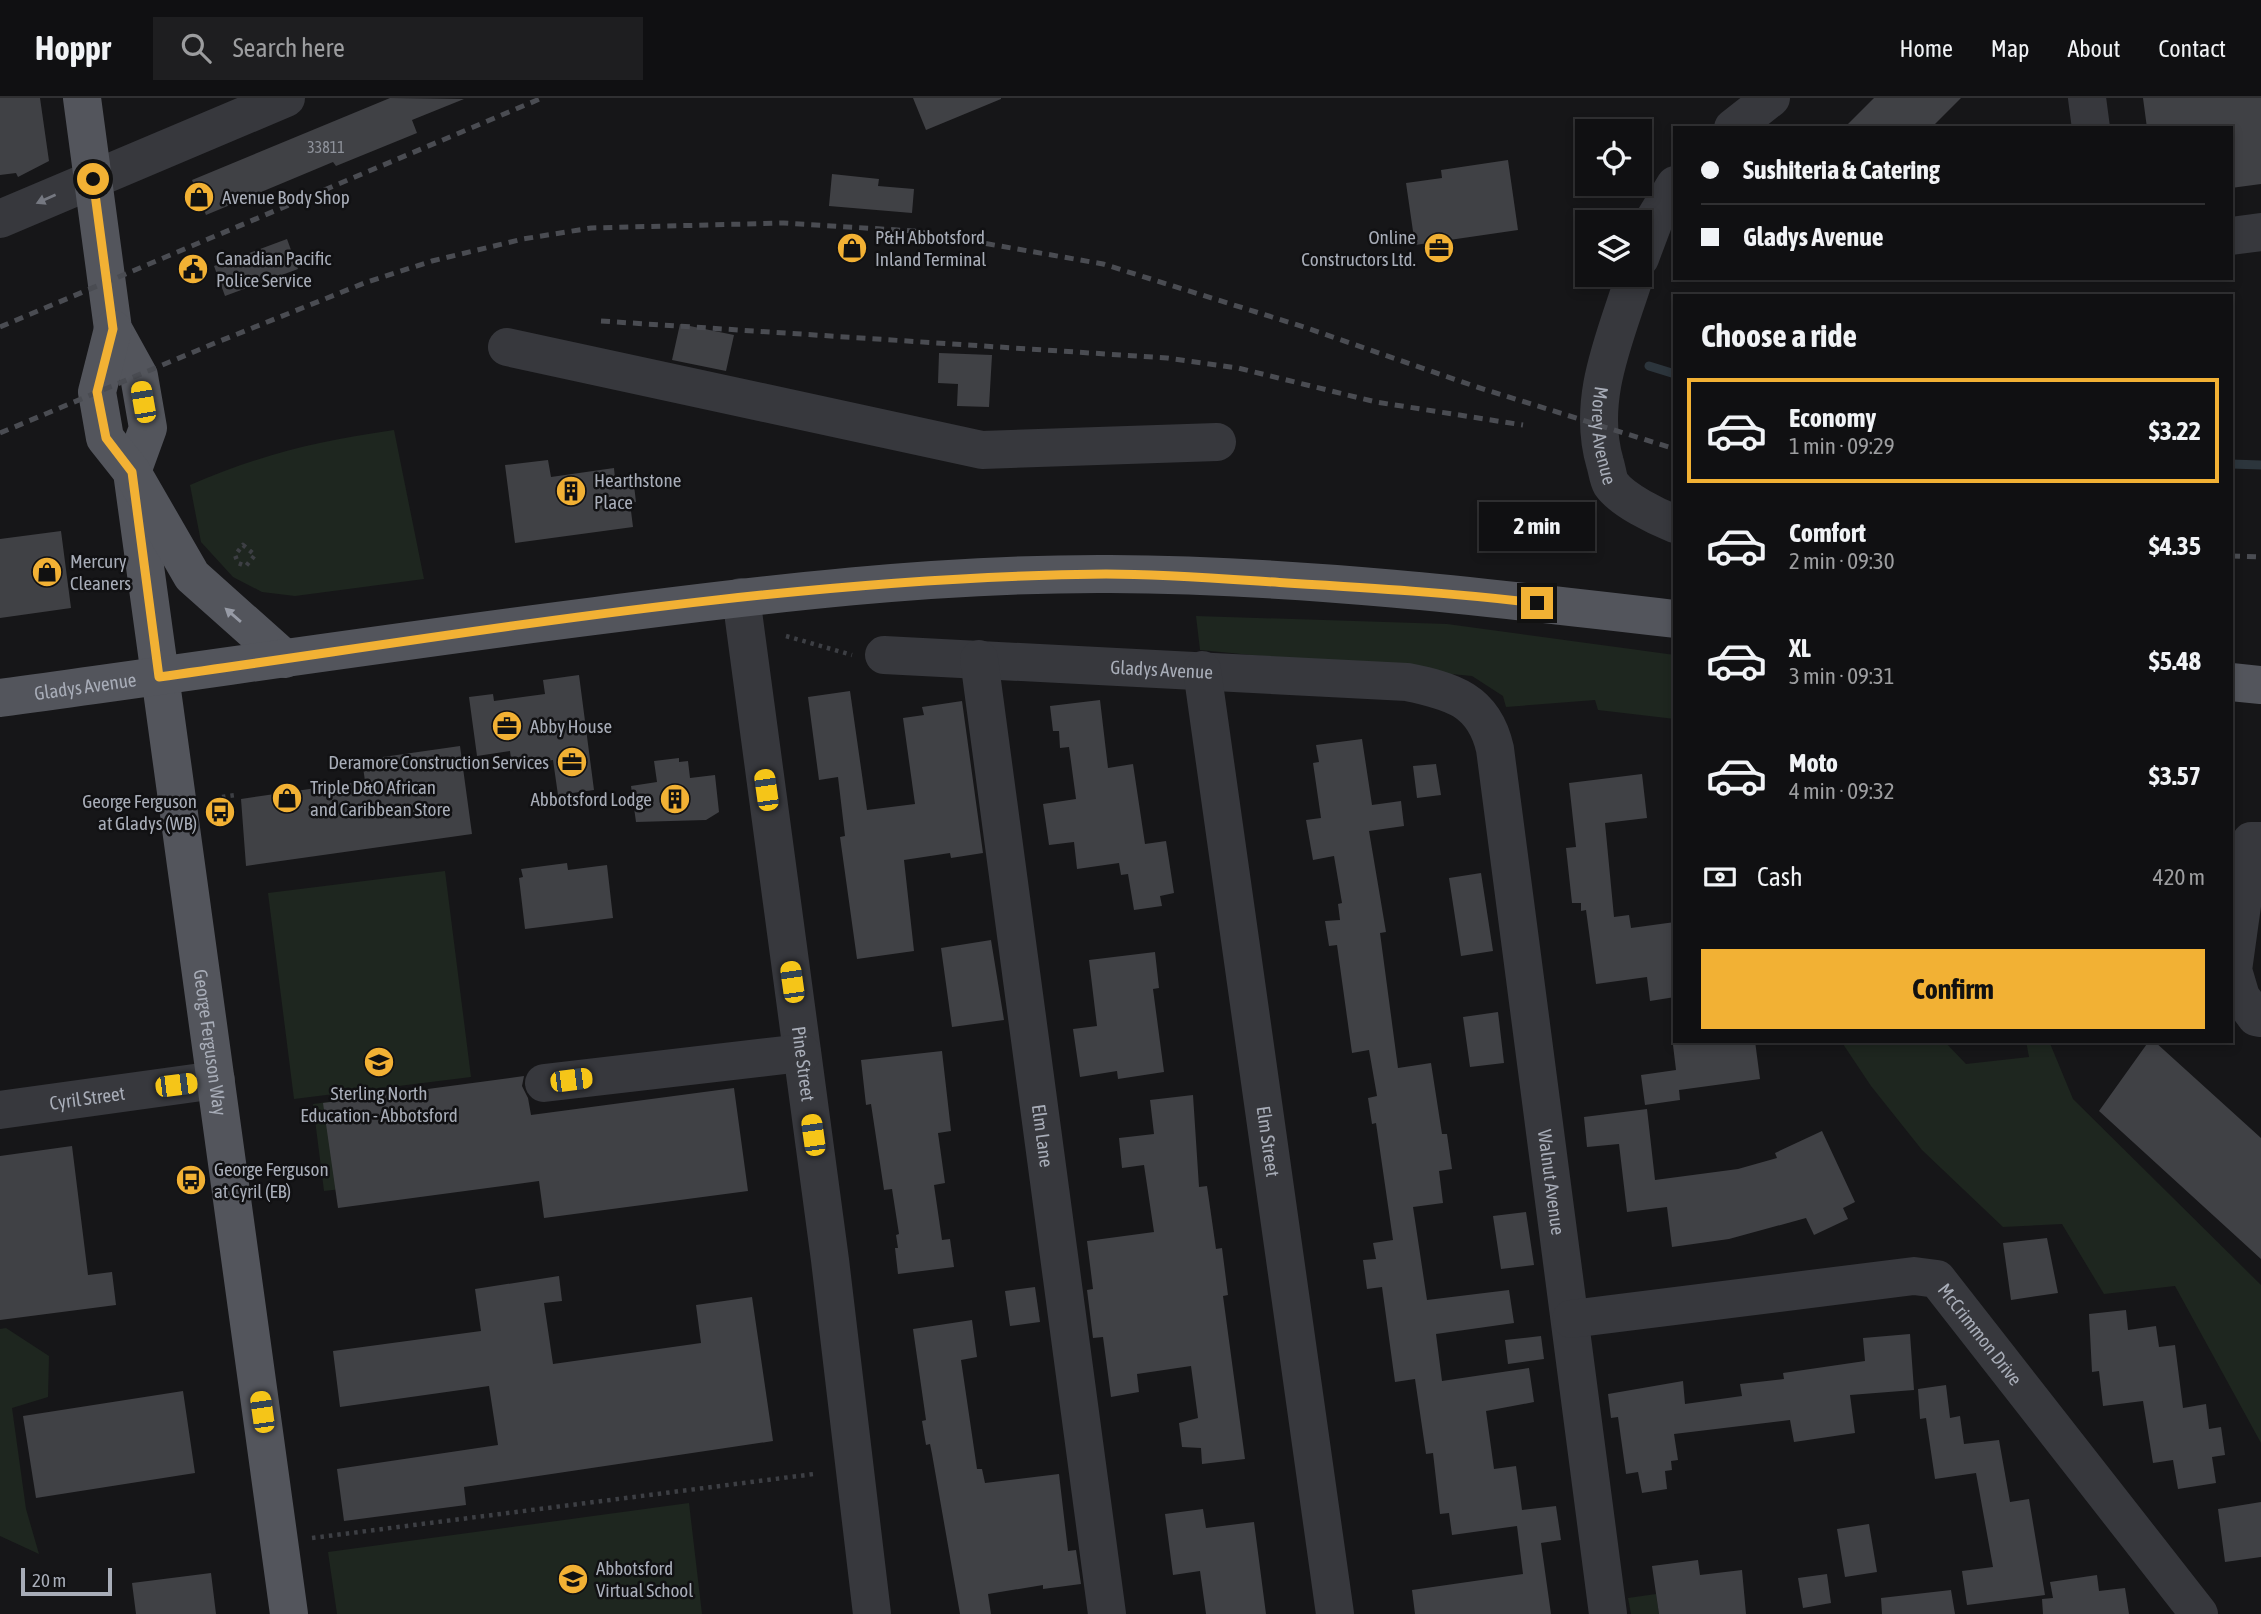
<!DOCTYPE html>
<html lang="en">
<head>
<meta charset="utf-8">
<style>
  body { margin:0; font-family:"Asap Condensed",sans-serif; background:#1e1e20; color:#f1f3f6; height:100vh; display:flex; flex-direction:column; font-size:26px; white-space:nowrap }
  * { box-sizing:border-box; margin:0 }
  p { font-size:23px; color:#9c9d9f }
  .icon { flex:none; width:38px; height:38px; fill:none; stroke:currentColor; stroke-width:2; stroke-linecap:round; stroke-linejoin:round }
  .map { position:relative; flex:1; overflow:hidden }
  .panel { position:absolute; left:1673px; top:196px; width:560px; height:749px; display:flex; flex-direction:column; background:#101012; border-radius:0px; box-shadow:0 4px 10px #0003,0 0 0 2px #303032 }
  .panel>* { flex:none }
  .guide { position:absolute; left:1673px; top:28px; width:560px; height:154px; border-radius:0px; box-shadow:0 4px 10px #0003,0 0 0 2px #303032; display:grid; align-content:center; height:154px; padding:0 28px; background:#101012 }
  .controls { position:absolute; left:1575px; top:21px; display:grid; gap:14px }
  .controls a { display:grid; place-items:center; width:77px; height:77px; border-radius:0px; background:#101012; box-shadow:0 4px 10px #0003,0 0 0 2px #303032; font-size:35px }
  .scale { position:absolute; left:21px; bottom:18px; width:91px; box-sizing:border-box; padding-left:7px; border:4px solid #a8adb8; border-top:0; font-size:19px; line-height:24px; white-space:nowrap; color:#a8adb8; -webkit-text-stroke:5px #111113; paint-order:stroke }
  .end { position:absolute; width:32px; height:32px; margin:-16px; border:9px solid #f2b134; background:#111; box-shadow:0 0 0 4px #111 }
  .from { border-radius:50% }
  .bubble { position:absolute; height:49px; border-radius:0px; background:#101012; box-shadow:0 4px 10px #0003,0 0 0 2px #303032; font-size:23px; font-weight:700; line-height:49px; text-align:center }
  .car { position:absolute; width:21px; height:42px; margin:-21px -10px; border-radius:9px; box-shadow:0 0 5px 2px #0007; background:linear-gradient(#f5c518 24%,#345 0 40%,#f5c518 0 76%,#345 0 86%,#f5c518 0) }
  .guide b { display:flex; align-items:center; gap:24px; height:66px; font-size:26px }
  .guide b+b { border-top:2px solid #303032 }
  .guide i { width:18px; height:18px; background:#f1f3f6 }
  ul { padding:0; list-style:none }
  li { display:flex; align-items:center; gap:21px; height:105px; margin:0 14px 10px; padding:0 14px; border:4px solid transparent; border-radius:0px }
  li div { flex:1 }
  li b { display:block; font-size:26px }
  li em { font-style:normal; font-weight:700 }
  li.on { border-color:#f2b134 }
  li>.icon { width:63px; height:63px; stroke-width:1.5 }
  h2 { padding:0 28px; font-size:32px; line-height:84px }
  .pay { display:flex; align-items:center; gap:18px; height:77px; padding:0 28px; font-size:26px }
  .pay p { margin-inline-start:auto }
  .button { display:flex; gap:14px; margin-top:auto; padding:14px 28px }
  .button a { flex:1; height:80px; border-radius:0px; background:#f2b134; color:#111; font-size:28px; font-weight:700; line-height:80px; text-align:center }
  header { display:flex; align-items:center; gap:42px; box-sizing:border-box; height:98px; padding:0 35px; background:#101012; border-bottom:2px solid #303032 }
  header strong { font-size:33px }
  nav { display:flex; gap:38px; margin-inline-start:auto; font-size:24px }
  .search { width:490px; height:63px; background:#1e1e20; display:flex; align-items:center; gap:18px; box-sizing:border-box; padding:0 24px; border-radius:0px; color:#9c9d9f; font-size:26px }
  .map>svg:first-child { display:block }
  .green { fill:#1e261f }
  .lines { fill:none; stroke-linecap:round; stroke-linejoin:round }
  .stream { stroke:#2c353c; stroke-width:9 }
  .building { fill:#404145 }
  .path { stroke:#3d3f44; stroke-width:4.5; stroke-dasharray:3.5 5; stroke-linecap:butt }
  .minor { stroke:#37383d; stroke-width:38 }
  .major { stroke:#53555c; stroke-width:38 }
  .rail { stroke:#4a4c52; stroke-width:5; stroke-dasharray:9 7; stroke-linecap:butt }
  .oneway { fill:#757881 }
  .oneway2 { fill:#979ba6 }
  .route { stroke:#f2b134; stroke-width:9 }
  .labels { text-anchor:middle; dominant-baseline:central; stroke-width:5; stroke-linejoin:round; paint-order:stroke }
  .number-label { font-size:16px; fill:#8e929b }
  .poi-label { font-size:19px; fill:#a8adb8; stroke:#111113; text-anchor:start }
  .street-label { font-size:19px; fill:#a8adb8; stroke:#111113 }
</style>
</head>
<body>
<header>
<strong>Hoppr</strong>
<div class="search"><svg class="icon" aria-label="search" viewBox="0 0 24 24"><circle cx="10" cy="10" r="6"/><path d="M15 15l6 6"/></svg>Search here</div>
<nav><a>Home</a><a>Map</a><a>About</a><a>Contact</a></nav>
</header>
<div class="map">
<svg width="2261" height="1516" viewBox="0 0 2261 1516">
  <rect width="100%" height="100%" fill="#161618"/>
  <path class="green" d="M394,332L424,481L295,498L262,494L233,479L201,444L190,387C262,356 317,343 394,332Z
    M1196,518L1447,526L1675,557V621L1598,612L1595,602L1506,609L1503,598L1472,578L1200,552Z
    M445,773L471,979L294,1001L268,795Z
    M1841,943H1944L1966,966L2029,959L2026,943H2049L2073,1001L2261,1187V1345L2175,1188L2104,1196L2062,1126L2003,1129L1922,1052L1871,988Z
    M358,1000L368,1088L324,1093L313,1006Z
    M6,1230L49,1258L48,1299L12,1310L26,1411L39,1456L0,1438V1231Z
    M689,1405L702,1516H337L328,1454Z
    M1656,1496L1659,1516H1631L1628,1500Z"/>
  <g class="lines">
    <path class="stream" d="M1649,268L1675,276
      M2231,366L2261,367"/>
  </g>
  <path class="building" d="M0,0H40L49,63L18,79L16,75L0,77Z
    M390,0L464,1L412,22L417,35L336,68L333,64L206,117L192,82Z
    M913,0H1001V1L926,32Z
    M1874,0H1961L1931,30H1844Z
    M2143,0H2261V86L2231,90V30H2147Z
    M1508,62L1518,132L1415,147L1406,85L1442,80L1441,72Z
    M832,76L879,81L878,88L914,91L912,115L829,108Z
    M287,141L298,171L225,198L214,168Z
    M680,226L734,237L726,273L672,262Z
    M939,255L992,257L989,309L957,308L958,286L938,285Z
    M548,362L551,379L614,370L615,381L633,379L636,404L630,405L633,429L515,445L505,367Z
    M61,433L71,510L0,520V441Z
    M579,577L594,692L558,697L553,662L512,668L510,653L477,658L469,599L493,596L494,603L545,596L543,582Z
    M850,593L867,712L915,706L903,620L924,617L922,609L962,603L983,755L951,760L950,755L904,762L914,853L857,861L840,739L845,738L838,679L819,682L808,599Z
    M1100,602L1108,670L1133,666L1145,746L1166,743L1174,795L1160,798L1162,808L1134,812L1128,776L1121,777L1119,765L1077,771L1074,744L1049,747L1043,706L1076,701L1069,649L1060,650L1059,633H1053L1050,608Z
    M1362,641L1372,707L1401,703L1404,728L1369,733L1386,834L1380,835L1398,970L1431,965L1442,1036H1447L1452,1071L1439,1073L1443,1105L1413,1109L1427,1202L1509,1192L1514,1225L1436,1236L1442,1283L1529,1270L1534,1304L1486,1313L1494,1371L1516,1368L1522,1412L1556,1408L1561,1442L1541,1445L1551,1516H1415L1412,1492L1523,1476L1517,1428L1452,1437L1449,1415L1440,1416L1433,1355L1426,1356L1415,1281L1395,1284L1382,1189L1367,1191L1363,1162L1376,1161L1373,1145L1393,1142L1376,1025L1372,1026L1368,1000L1377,998L1369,952L1352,955L1337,847L1329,848L1325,823L1340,822L1338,806L1342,805L1334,758L1313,762L1306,722L1321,720L1313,665L1319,664L1316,647Z
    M460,648L472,736L246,768L241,701L365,683L362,662Z
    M679,660V664L688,663L690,680L715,677L719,714L706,722L636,724L631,688L657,684L654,663Z
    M1436,666L1441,697L1417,700L1413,668Z
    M1642,676L1647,720L1605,725L1614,819L1629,817L1631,830L1675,824V899L1650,903L1647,879L1596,886L1586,812L1581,813V805H1572L1566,750L1576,749L1569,685Z
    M567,765L568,772L607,767L613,820L525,831L519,780L523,779L521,771Z
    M1481,775L1493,853L1461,858L1449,780Z
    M991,842L1004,922L952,929L941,850Z
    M1155,854L1159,890L1153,891L1164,974L1118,981L1117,973L1080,979L1073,931L1097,928L1089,862Z
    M1498,914L1504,965L1470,969L1463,919Z
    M1677,943H1755L1760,981L1679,992L1680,1002L1645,1007L1641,977L1676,972L1673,947Z
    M2149,943H2154L2261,1040V1161L2099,1013Z
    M942,953L951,1033L938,1035L945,1085L934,1087L942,1142L950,1141L954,1169L898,1176L895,1150H898L896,1137L899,1136L892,1091L884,1092L871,1006L866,1007L861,962Z
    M524,978L522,988L528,1000L531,1017L734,990L748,1093L544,1120L539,1083L338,1110L323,1005Z
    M1193,997L1199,1089L1207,1088L1216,1151L1222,1150L1228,1197L1223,1198L1245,1361L1202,1366L1201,1350L1182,1349L1179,1325L1198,1320L1191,1268L1137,1276L1139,1294L1111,1299L1103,1239L1093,1240L1087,1192L1093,1191L1087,1143L1154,1134L1144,1067L1122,1070L1119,1040L1154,1036L1150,1002Z
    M1647,1011L1655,1082L1738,1071L1777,1060L1775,1055L1822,1033L1855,1104L1843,1110L1848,1121L1814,1137L1806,1120L1729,1141L1672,1149L1667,1109L1627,1114L1619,1046L1587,1049L1584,1019Z
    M72,1048L88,1177L112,1174L116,1207L0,1222V1058Z
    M1526,1114L1534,1167L1501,1171L1493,1118Z
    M2047,1140L2058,1195L2011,1202L2003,1145Z
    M559,1178L562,1203L544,1205L553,1266L701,1245L696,1207L752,1199L773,1343L464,1389L466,1407L344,1423L337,1371L498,1347L489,1288L340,1309L333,1253L481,1233L475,1191Z
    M1035,1189L1040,1224L1010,1228L1005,1193Z
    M2126,1212L2128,1232L2156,1228L2159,1249L2175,1247L2183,1310L2206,1306L2209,1331L2221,1329L2225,1357L2212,1359L2216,1385L2178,1391L2173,1362L2153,1365L2143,1303L2103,1308L2099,1273L2092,1274L2089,1216Z
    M972,1222L977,1259L961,1262L977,1371H982L985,1385L1059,1376L1068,1453L1076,1452L1081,1486L1043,1491V1487L988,1496L991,1516H960L932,1356L930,1346L926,1347L922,1323L926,1322L913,1231Z
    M1910,1236L1914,1292L1850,1297L1855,1335L1794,1344L1790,1322L1674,1336L1678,1362L1671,1363L1672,1372L1665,1373L1667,1391L1642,1395L1638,1374L1626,1376L1618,1319L1611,1320L1608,1296L1683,1283L1685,1306L1742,1298L1740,1286L1784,1281L1783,1275L1865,1263L1863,1240Z
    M1541,1238L1544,1261L1508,1266L1505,1242Z
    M1946,1287L1950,1320L1960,1318L1964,1346L1999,1342L2010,1404L2029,1401L2045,1497L1967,1507L1962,1473L1993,1469L1976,1375L1935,1381L1926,1320L1920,1321L1918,1291Z
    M183,1293L195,1375L36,1400L23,1318Z
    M2261,1404V1459L2225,1464L2218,1411Z
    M1203,1411L1206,1430L1254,1424L1266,1516H1206L1200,1473L1173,1477L1165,1416Z
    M1869,1426L1877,1474L1845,1479L1837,1431Z
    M1698,1462L1700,1477L1742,1472L1746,1516H1659L1652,1468Z
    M211,1475L216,1516H136L132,1485Z
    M1827,1476L1831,1505L1803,1510L1798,1480Z
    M2097,1477L2099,1493L2125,1490L2129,1516H2043L2042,1501L2053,1500L2050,1484Z
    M1951,1492L1955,1516H1882L1881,1500Z"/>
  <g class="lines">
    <path class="path" d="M243,447L255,457L246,468L238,465L235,457Z
      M786,538L852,557
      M222,699L235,697
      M312,1440L814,1376"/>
    <g class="minor">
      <path d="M2087,0L2091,30"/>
      <path d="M1733,30L1771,0"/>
      <path d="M0,121L286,0"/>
      <path d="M2231,138L2261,134"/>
      <path d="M1640,160L1655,120L1675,87"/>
      <path id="s1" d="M1635,177C1616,238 1586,301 1605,365C1607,371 1608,381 1611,386C1622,402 1657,419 1675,426"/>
      <path d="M507,249L982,352L1217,344"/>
      <path id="s2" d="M741,499L830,1162L872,1516"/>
      <path id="s3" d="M884,557L1407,584C1452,593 1484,602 1495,651L1608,1516"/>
      <path id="s4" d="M979,561L1107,1516"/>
      <path id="s5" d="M1202,572L1335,1516"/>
      <path d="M2261,743H2251L2233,872L2241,899L2256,919L2261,920"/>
      <path d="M544,985L802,955"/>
      <path id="s6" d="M0,1012L216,982"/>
      <path id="s7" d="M1571,1221L1914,1178L1937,1181L2199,1516"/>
    </g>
    <g class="major">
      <path id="s8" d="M82,0L113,231L139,278L148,330L132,374L289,1516"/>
      <path d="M113,231L97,294L105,340L132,374L192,478L285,561"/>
      <path d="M2231,584L2261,587"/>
      <path id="s9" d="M0,600C199,573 397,543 595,518C765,496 938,475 1110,476C1299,477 1487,499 1675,521"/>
    </g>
    <path class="rail" d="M601,223L1167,260L1238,270L1376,304L1523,327
      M0,229L542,0
      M0,335L215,245L367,184L432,163L523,141L591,130L784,125L914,133L1103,166L1304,229L1477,289L1675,351
      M2231,458L2261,459"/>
  </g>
  <defs><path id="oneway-solid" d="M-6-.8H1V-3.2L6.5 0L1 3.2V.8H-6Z" transform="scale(1.75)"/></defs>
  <use class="oneway" href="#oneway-solid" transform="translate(46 101) rotate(156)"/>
  <use class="oneway2" href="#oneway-solid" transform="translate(233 517) rotate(-139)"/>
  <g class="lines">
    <path class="route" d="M93,81L113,231L97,294L106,340L132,374L159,579C473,535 788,479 1106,476C1166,476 1227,481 1287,485C1371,490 1454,495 1537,505"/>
  </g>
  <defs>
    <g id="shop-disc" transform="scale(1.575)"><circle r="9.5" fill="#f2b134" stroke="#111113"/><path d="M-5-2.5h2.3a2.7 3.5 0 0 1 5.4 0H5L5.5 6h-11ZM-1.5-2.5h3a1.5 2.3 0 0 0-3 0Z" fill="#111"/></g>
    <g id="office-disc" transform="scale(1.575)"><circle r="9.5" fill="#f2b134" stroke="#111113"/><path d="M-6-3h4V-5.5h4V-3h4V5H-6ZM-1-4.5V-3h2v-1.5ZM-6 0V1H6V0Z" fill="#111"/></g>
    <g id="civic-disc" transform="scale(1.575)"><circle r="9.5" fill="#f2b134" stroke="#111113"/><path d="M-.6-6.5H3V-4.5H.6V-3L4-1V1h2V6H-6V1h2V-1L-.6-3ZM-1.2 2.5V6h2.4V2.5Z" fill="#111"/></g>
    <g id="building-disc" transform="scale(1.575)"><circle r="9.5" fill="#f2b134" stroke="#111113"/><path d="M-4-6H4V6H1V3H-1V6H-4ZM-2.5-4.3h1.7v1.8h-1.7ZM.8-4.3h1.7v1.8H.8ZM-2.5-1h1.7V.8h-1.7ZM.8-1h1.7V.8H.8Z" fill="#111"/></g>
    <g id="bus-disc" transform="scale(1.575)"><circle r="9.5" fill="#f2b134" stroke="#111113"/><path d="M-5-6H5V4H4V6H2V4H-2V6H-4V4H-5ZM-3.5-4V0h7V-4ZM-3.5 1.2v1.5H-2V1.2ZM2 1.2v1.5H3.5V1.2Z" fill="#111"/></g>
    <g id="school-disc" transform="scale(1.575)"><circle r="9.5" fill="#f2b134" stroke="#111113"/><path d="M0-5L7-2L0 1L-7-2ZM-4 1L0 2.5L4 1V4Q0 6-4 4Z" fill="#111"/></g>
  </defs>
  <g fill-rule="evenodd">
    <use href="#shop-disc" x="199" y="99"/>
    <use href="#shop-disc" x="852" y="150"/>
    <use href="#office-disc" x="1439" y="150"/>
    <use href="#civic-disc" x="193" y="171"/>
    <use href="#building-disc" x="571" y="393"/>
    <use href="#shop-disc" x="47" y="474"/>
    <use href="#office-disc" x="507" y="628"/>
    <use href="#office-disc" x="572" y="664"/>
    <use href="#shop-disc" x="287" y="700"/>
    <use href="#building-disc" x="675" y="701"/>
    <use href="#bus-disc" x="220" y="714"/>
    <use href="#school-disc" x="379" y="964"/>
    <use href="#bus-disc" x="191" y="1082"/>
    <use href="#school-disc" x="573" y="1481"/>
  </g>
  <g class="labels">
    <g class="number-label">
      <text x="326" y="49">33811</text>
    </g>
    <g class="poi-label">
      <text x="222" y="99">Avenue Body Shop</text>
      <text x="875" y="139">P&amp;H Abbotsford<tspan x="875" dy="22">Inland Terminal</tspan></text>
      <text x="1416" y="139" text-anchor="end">Online<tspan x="1416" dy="22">Constructors Ltd.</tspan></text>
      <text x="216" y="160">Canadian Pacific<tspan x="216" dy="22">Police Service</tspan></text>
      <text x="594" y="382">Hearthstone<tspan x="594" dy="22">Place</tspan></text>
      <text x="70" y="463">Mercury<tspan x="70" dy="22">Cleaners</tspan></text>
      <text x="530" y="628">Abby House</text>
      <text x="549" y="664" text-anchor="end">Deramore Construction Services</text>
      <text x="310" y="689">Triple D&amp;O African<tspan x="310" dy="22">and Caribbean Store</tspan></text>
      <text x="652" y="701" text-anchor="end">Abbotsford Lodge</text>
      <text x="197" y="703" text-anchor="end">George Ferguson<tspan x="197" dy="22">at Gladys (WB)</tspan></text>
      <text x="379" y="995" text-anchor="middle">Sterling North<tspan x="379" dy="22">Education - Abbotsford</tspan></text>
      <text x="214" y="1071">George Ferguson<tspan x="214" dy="22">at Cyril (EB)</tspan></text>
      <text x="596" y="1470">Abbotsford<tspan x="596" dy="22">Virtual School</tspan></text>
    </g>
    <g class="street-label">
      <text stroke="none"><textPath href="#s1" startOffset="166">Morey Avenue</textPath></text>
      <text stroke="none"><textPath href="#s3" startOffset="278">Gladys Avenue</textPath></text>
      <text stroke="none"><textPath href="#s9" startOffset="86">Gladys Avenue</textPath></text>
      <text stroke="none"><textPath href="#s8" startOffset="962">George Ferguson Way</textPath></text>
      <text stroke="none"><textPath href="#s2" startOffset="471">Pine Street</textPath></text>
      <text stroke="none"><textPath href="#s6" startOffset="88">Cyril Street</textPath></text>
      <text stroke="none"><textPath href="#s4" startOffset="481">Elm Lane</textPath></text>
      <text stroke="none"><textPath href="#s5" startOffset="476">Elm Street</textPath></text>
      <text stroke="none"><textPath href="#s3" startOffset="1080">Walnut Avenue</textPath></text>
      <text stroke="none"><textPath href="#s7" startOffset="439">McCrimmon Drive</textPath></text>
    </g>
  </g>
</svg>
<div class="controls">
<a><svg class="icon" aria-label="locate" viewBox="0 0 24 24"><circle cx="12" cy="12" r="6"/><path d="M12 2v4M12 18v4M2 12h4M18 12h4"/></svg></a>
<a><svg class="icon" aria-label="layers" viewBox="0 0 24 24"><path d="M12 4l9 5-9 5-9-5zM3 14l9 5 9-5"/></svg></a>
</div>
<div class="scale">20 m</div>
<i class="end from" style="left:93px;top:81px"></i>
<i class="end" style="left:1537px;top:505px"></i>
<div class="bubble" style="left:1479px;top:404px;width:116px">2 min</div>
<i class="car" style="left:143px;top:304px;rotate:350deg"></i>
<i class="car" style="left:766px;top:692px;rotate:352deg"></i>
<i class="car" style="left:792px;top:884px;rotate:352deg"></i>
<i class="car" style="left:571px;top:982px;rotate:83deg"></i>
<i class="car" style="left:176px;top:987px;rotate:83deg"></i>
<i class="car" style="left:813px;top:1037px;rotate:352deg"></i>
<i class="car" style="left:262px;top:1314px;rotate:352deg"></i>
<div class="guide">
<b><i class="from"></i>Sushiteria &amp; Catering</b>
<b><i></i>Gladys Avenue</b>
</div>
<section class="panel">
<h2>Choose a ride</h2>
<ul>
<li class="on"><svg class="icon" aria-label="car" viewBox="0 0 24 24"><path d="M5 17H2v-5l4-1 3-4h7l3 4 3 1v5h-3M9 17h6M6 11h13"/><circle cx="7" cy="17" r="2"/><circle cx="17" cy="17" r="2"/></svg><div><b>Economy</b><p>1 min · 09:29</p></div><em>$3.22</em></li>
<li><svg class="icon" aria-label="car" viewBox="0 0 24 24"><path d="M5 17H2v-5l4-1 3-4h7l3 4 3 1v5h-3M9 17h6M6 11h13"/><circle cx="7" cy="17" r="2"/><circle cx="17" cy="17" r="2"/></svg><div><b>Comfort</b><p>2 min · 09:30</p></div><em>$4.35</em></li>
<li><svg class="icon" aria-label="car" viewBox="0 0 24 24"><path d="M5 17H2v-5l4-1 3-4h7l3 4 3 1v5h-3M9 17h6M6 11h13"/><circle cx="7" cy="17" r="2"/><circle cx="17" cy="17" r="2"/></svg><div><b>XL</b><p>3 min · 09:31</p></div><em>$5.48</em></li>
<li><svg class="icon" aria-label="car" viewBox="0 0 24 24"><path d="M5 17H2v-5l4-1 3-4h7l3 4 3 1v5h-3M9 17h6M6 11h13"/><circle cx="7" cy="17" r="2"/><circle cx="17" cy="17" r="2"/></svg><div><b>Moto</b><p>4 min · 09:32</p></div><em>$3.57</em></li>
</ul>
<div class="pay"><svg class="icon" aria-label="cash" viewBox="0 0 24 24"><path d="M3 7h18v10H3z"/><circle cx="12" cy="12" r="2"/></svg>Cash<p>420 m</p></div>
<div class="button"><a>Confirm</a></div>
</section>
</div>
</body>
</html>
